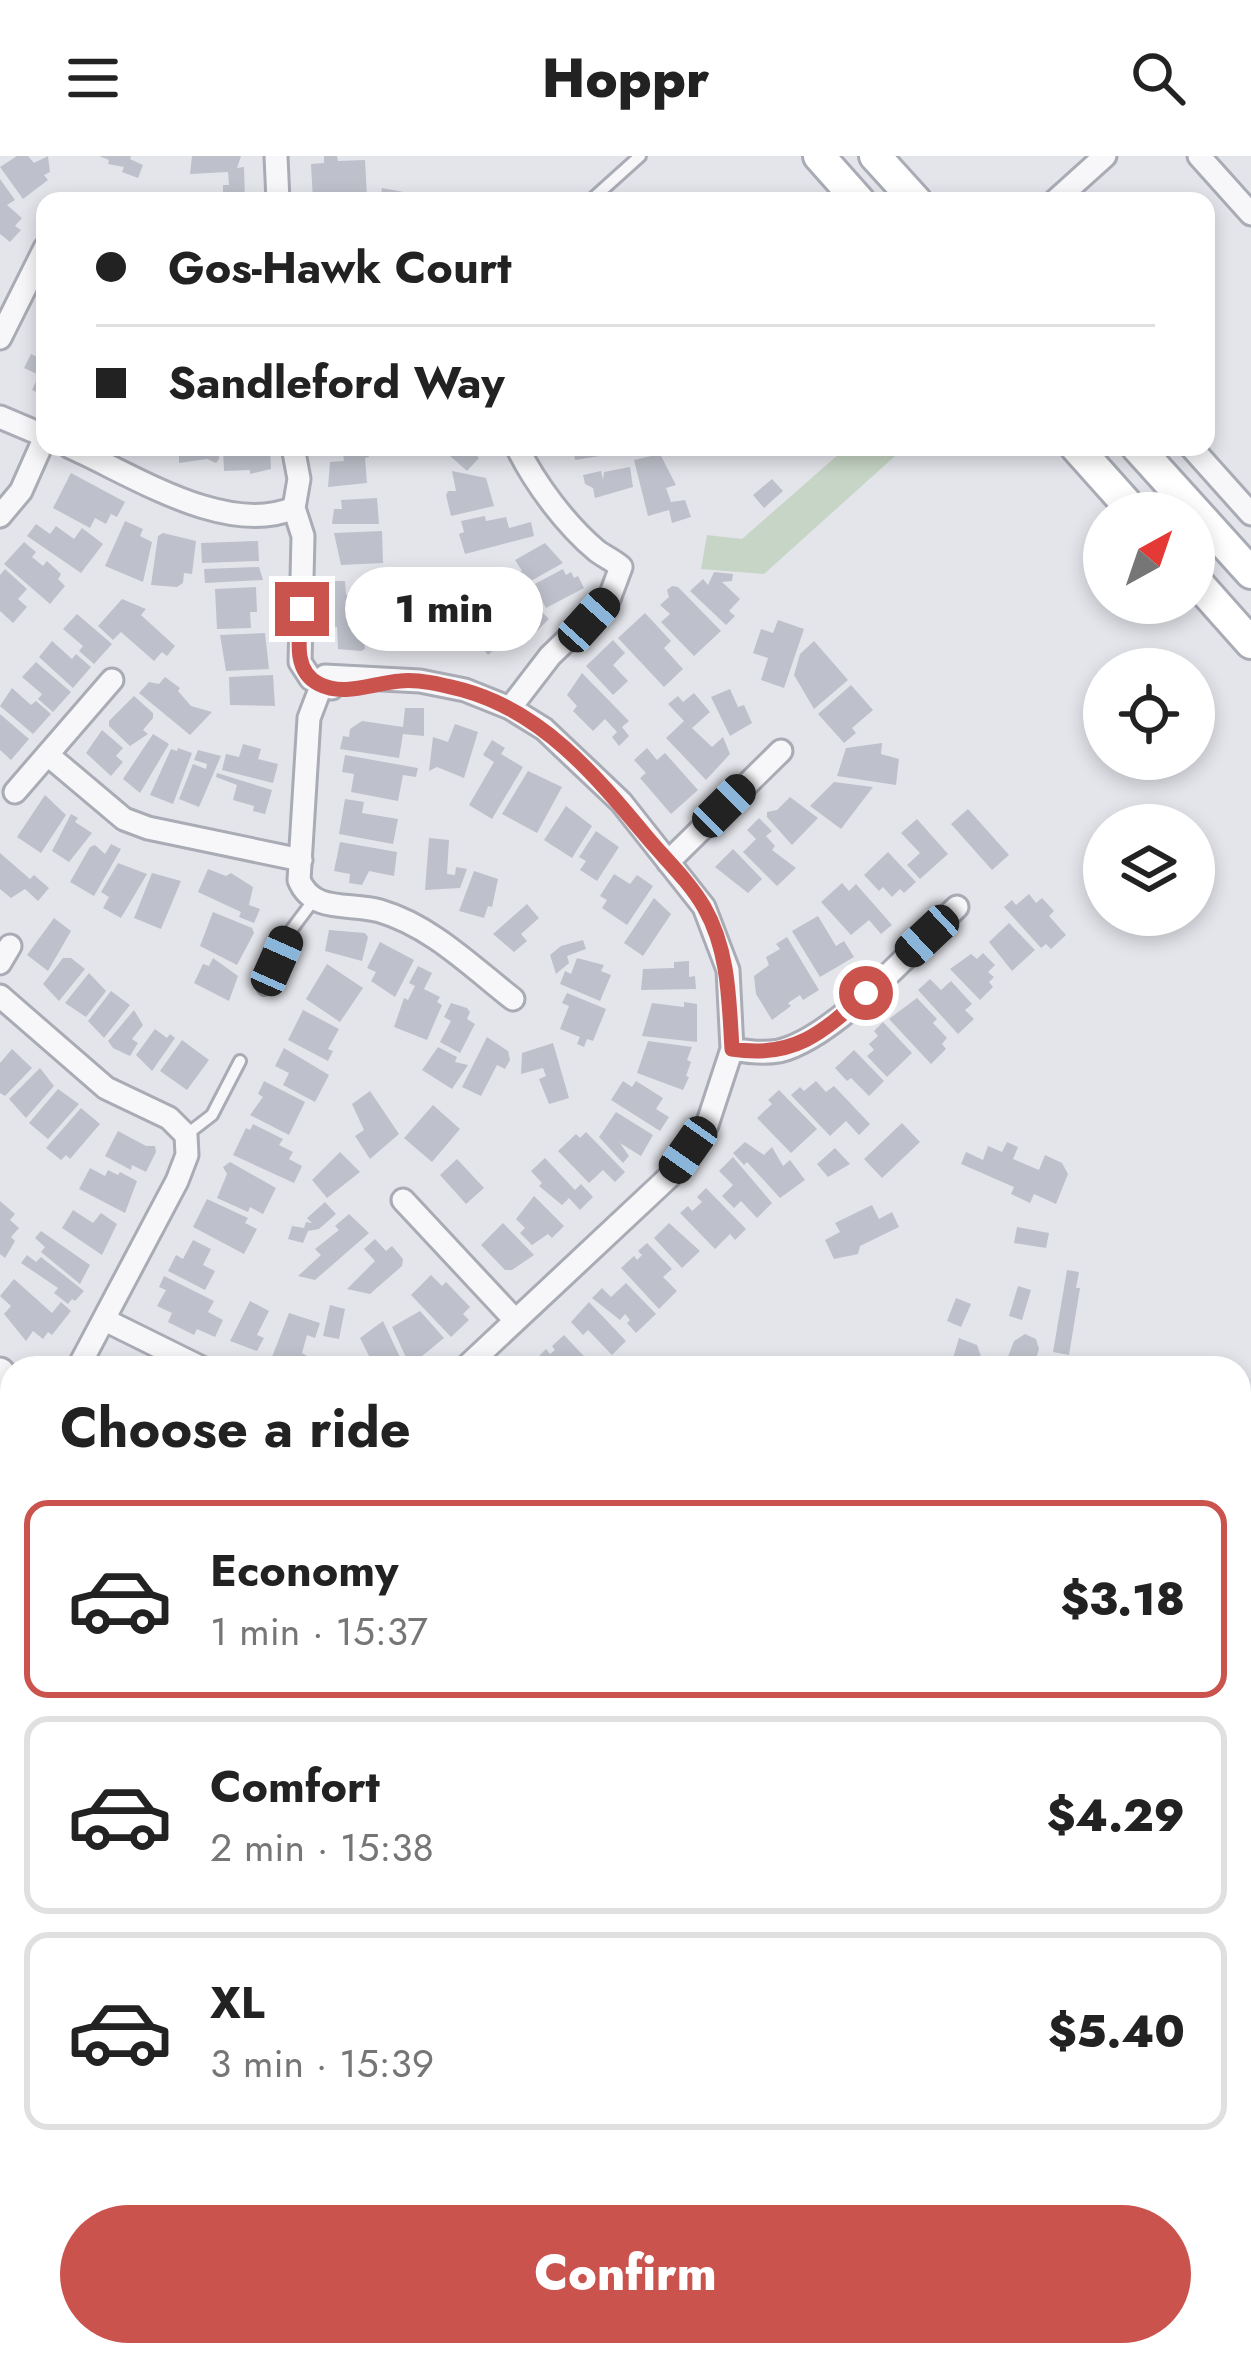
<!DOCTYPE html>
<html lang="en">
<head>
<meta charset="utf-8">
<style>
  body { margin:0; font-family:Jost,sans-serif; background:#f6f6f6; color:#222; height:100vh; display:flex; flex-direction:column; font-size:45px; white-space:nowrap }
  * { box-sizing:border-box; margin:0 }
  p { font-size:39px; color:#767676 }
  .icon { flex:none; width:66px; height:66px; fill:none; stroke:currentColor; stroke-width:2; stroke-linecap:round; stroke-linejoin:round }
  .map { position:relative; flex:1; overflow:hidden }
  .details { position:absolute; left:0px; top:1200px; width:1251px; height:1011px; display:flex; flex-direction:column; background:#fff; border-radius:36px 36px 0 0; box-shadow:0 6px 18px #0003 }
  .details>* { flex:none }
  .banner { position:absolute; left:36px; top:36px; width:1179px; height:264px; border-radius:24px; box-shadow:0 6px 18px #0003; display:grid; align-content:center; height:264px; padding:0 60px; background:#fff }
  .needle { width:78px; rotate:40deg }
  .controls { position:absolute; left:1083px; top:336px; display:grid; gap:24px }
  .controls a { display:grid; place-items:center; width:132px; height:132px; border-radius:50%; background:#fff; box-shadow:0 6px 18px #0003; font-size:60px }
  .end { position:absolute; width:54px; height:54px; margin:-27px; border:15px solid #cb534e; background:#fff; box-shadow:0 0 0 6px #fff }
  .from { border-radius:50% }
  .bubble { position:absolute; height:84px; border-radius:42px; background:#fff; box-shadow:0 6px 18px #0003; font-size:39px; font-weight:800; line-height:84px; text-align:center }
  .car { position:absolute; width:36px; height:72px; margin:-36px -18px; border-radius:15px; box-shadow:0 0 9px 3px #0007; background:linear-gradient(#222 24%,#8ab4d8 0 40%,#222 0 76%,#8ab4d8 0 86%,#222 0) }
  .banner b { display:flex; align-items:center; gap:42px; height:114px; font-size:45px }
  .banner b+b { border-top:3px solid #e0e0e0 }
  .banner i { width:30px; height:30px; background:#222 }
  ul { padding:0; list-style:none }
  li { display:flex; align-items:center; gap:36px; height:198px; margin:0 24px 18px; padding:0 36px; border:6px solid #e0e0e0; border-radius:24px }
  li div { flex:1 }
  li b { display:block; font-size:45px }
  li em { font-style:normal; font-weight:800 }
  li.on { border-color:#cb534e }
  li>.icon { width:108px; height:108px; stroke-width:1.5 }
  h2 { padding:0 60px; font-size:54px; line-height:144px }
  .button { display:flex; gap:24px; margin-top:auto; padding:24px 60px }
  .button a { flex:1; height:138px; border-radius:72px; background:#cb534e; color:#fff; font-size:48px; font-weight:800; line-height:138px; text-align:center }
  header { display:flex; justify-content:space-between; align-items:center; height:156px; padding:0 60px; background:#fff; font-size:54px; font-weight:800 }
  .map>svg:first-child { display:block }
  .green { fill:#c6d5c5 }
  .building { fill:#bec0cb }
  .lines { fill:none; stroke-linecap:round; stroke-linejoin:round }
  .service-casing { stroke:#a9abb5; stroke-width:16 }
  .minor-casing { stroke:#a9abb5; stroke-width:27 }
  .tertiary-casing { stroke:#a9abb5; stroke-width:33 }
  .secondary-casing { stroke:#a9abb5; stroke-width:36 }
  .service { stroke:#f7f7fa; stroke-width:10 }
  .minor { stroke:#f7f7fa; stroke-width:21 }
  .tertiary { stroke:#f7f7fa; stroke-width:27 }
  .secondary { stroke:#fff; stroke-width:30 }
  .route { stroke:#cb534e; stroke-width:15 }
</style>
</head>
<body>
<header><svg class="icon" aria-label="menu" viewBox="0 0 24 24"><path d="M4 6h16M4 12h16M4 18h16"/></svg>Hoppr<svg class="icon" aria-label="search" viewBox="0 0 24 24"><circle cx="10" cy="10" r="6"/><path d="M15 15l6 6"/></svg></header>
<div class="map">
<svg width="1251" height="2209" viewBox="0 0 1251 2209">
  <rect width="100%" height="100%" fill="#e4e5eb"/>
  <path class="green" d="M847,291H905L764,418L701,413L707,379L742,383Z"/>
  <path class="building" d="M17,0H28L34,7L48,0L50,16L44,19L48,24L23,43L0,11Z
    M99,0H131L130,3L143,9L138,22L122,16L124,11L108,8L109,4Z
    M192,0H241L237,12L244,11L245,45H223V29H229L228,16L190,18Z
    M324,0H337L338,5L365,4L367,40L313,45L311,8L324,7Z
    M0,23L15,44L7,49L22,62L15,70L21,74L10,86L0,78Z
    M382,32L420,39L419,45H380Z
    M31,198L45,205V240L32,234L39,219L24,212Z
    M179,291H218L219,303L216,307L207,303L179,307Z
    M223,291L270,293L271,313L250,318V314L224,315Z
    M440,291H468L479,302L467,315Z
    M573,291H623L624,296L575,304Z
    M368,296L369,301L365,302L367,327L328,331L330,306L344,305L343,297Z
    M660,298L676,329L666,332L671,346L685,344L691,361L672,367L669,354L648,360L634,304Z
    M630,311L633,331L595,342L593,332L585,328L583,319L601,315L603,324L604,316Z
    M452,315L486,322L494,350L451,360L446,339L448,335H456Z
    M71,317L125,346L117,361L111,358L106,368L95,362L90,372L53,352Z
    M772,323L783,335L764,352L753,339Z
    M377,342L379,368H332L334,353H342L341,344Z
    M485,360L486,365L506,361L509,372L531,366L534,380L465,398L459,378L464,376L461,365Z
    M125,365L143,373L140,380L152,386L143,426L105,410Z
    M36,368L50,378L56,370L74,383L82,372L103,388L81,417L27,380Z
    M382,375L383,407L341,409L334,377Z
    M163,377L196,385L192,418L184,417L183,427L177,431L151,429L158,380Z
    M258,385L259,405L202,407L201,387Z
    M24,386L36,396L32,401L43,410L47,405L61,418L58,423L65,430L50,448L4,408Z
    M545,387L563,407L520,431L514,419L522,415L515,404Z
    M259,411L263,424L205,427L204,413Z
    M5,413L27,433L18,443L27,451L13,467L0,455V419Z
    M563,413L566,419L571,416L574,422L578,420L584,432L546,452L533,429Z
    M714,416L733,418L732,425L722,426L740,443L729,455L735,460L726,469L690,435L703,423L708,429Z
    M324,425H345L346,439L362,438L365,493L361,495L338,493L337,471L331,472L330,443L325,441Z
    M672,430L678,431L721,475L694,500L661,466L670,458L660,449L669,441L667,434Z
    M256,431L257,456H250L251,472L217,473L215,433Z
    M528,442L549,463L532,480L529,476L525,480L502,456L516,443L521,448Z
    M122,443L146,453L141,459L175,490L167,500L162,496L154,505L121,476L113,484L98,470Z
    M441,444L442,451H449L459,475L460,488L419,490L416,446Z
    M409,446L411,493L372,490L371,447Z
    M480,457L495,476L502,471L513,485L504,493L500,488L488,499L464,469Z
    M645,457L671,485L664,492L683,513L664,531L618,482Z
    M77,458L112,488L94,508L79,495L83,490L63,473Z
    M778,464L804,473L784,532L761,524L768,502L753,497L761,473L773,477Z
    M265,477L269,513L226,515L220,479Z
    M613,484L625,497L613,509L628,525L613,539L586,510Z
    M52,485L72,503L76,498L91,511L73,532L39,501Z
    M814,485L848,524L814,553L794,519L800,498Z
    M36,506L71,536L53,556L38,543L42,538L22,521Z
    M582,517L629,565L622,571L629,580L619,590L612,581L617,576L605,563L593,575L573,555L577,550L567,539Z
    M273,519L275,550L230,549L229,521Z
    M165,521L180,532L178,535L191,550L212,556L190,579L139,537L149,526L159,528Z
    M851,529L873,554L852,572L856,577L844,587L818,558Z
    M12,532L31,549L36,545L51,558L33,578L0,550Z
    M730,533L738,551L744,549L752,567L730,580L711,541Z
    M694,537L710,556L692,572L712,591L723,581L730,598L706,624L666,582L684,565L668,548L678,540L683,546Z
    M134,540L153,557V562L143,574L148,578L130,590L109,570V565Z
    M405,552H424V580L403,578L399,602L340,593L343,580L349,581L350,573L362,565L403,571Z
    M0,558L29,583L11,604L0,594Z
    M455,568L478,576L464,622L437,611L429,615L433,581L448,586Z
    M102,574L123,592L116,600L123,606L111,620L86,597Z
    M153,578L169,588L140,637L123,623Z
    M492,584L505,592L501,598L523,611L492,663L469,649L494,606L483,599Z
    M882,587L881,598L899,603L896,629L837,620L846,592Z
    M243,588L261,593L258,603L278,608L273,627L222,614L226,598L239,601Z
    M178,592L192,597L173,648L150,639L171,593L177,595Z
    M647,592L657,604L665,597L698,634L671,658L640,622L646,617L634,604Z
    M198,594L221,600L199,651L179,643L193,608L206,613L207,608L194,604Z
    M345,599L418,612L416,621L403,619L398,645L351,636L354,618L342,616Z
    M528,615L562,631L537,677L502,658Z
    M217,617L272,634L265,658L253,655L254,650L233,644L237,629L216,621Z
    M834,626L873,631L841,673L810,650Z
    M45,639L66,659L41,697L17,681Z
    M790,641L818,662L792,689L767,661V656L777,654Z
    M345,643L364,646L362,657L398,663L393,688L339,678Z
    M566,650L592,670L572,702L544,684Z
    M968,653L1009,699L992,714L951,668Z
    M71,658L78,662L75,666L92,677L69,706L52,695Z
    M759,662L772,675L766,680L775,690L772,694L796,712L777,730L743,696L756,683L747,674Z
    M917,663L948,698L920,723L907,709L920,697L901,677Z
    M596,675L619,691L597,725L580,714L586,705L579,701Z
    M429,682L449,684L447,718L455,719L456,711L467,713L460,732L425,734Z
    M340,686L397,696L394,720L369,715L362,729L349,727L350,718L334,715Z
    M111,688L121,693L94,740L70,726L90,691L95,689L105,698Z
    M733,693L762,723L748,737L715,711Z
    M888,696L916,726L904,737L900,733L892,741L883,731L879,735L864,719Z
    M0,697L30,723L34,719L49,732L38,745L25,733L11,742L0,733Z
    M118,707L147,718L121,762L103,752L109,741L101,736Z
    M208,713L226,720L231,717L253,731L249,749L260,753L254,767L239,761L241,756L198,736Z
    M474,715L498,723L492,751L488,750L484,762L459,755Z
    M152,717L181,725L161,773L134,762Z
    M614,718L630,728L637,719L653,730L627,769L602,752L607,744L600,740Z
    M842,727L849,735L856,728L892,769L881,778L869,764L851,779L821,746Z
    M1029,738L1036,747L1042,742L1054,755L1049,760L1066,779L1051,793L1046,788L1041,792L1004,751L1012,744L1016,749Z
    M654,742L671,758L643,800L624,787Z
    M527,748L539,762L521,778L527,785L514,796L493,778Z
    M213,756L252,772L254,777L237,809L200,790Z
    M818,760L836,790L844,785L854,801L820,821L792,775Z
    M54,762L71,775L48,815L27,799Z
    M1009,767L1035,794L1012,815L989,786Z
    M329,774L365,777L368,781L362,805L325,795Z
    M787,781L819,834L803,844L800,839L788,847L791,850L772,864L756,838L754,820L769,809L766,801L780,793L776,788Z
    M583,784L586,793L567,800L569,807L556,818L550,799L561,790Z
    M380,786L414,804L395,841L371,825L376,816L367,812Z
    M983,797L995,809L988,816L994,821L989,826L993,831L980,844L950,813L971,798L977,803Z
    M63,802H71L85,813L59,845L43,828Z
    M213,802L238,820L229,845L194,827L203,808L209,810Z
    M577,802L604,809L601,815L611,819L600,845L560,828L565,815L571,818Z
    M689,805V821L695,820L696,833L641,834L643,813L674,812V806Z
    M327,808L363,832L340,866L306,843Z
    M418,810L432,817L424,833L440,841L437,846L442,849L427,884L394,871L404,842L408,844L415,830L409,827Z
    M89,817L106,835L86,861L65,847Z
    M930,823L941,834L951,825L972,848L965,854L974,863L958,878L918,834Z
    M111,835L130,849L104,882L88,865Z
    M567,837L606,853L593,885L587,883L584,891L577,888L580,881L560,873L569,850L562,847Z
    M917,842L937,863L933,867L947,882L942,888L946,893L931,908L889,863Z
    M684,846L697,848V886L642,880L652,847L684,851Z
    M451,847L467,852L470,856L467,863L475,868L460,897L440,886L451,865L444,861Z
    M134,854L143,869L132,883L138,887L130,900L113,892L108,885Z
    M303,854L339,873L328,893L333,895L328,905L288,884Z
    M883,866L912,897L887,921L867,900L874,894L869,888L878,880L874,875Z
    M155,873L167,882L170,878L175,882L152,915L136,899Z
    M487,881L508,895L510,904L505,913L497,909L481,940L462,931Z
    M182,884L209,904L187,934L160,915Z
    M648,885L692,891L687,904L691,906L686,920L689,921L683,934L637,917Z
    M553,887L569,942L549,948L539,923L546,920L543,912L521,918L522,897Z
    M438,891L457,901L455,906L468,909L452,933L422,914Z
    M284,892L329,919L315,946L283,929L289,917L275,910Z
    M12,893L32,912L5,940L0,937V907Z
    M854,894L884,925L869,940L851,922L847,925L835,912Z
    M40,912L54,930L26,962L9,943Z
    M264,925L305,946L289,979L250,959L263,941L258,938Z
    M623,925L632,931L636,925L663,942L656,953L669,961L660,975L611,944Z
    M816,925L826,936L834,930L870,968L859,979L846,965L830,980L791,939L800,931L804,935Z
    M58,933L79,948L48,983L29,967Z
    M779,934L817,973L791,997L757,962L772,948L768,944Z
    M370,935L399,978L370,1003L355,980L364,974L352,948Z
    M433,949L460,973L432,1006L404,982Z
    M81,952L100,968L70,1003L66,999L61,1004L46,992Z
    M616,956L653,979L641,1000L620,987L629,1000L623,1007L599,981Z
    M902,967L920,986L882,1022L864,1003Z
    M253,968L283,983L279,989L293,996L289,1003L302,1010L294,1027L233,999L246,972L250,974Z
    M118,975L146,990H155L156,996L146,1016L132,1009L131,1014L105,1000Z
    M586,976L625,1016L615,1026L603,1014L589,1027L558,995L576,978L580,982Z
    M745,986L764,999L772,991L783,1010L790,1004L805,1024L780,1042L747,1006L744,1009L733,997Z
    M1007,986L1018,991L1013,1003L1039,1014L1045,999L1062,1007L1068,1018L1056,1048L1034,1038L1030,1047L1011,1038L1014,1031L961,1008L966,996L983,1004L988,990L1002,996Z
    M835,992L850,1008L828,1021L817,1008Z
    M340,996L360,1016L327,1042L312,1024Z
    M733,1001L772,1047L757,1062L741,1045L734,1052L722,1040L733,1029L719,1015Z
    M545,1002L575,1034L581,1028L593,1041L580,1054L569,1042L562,1049L539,1030L542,1027L531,1015Z
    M457,1003L484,1032L466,1048L440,1019Z
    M230,1006L276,1032L263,1058L250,1051L248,1056L217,1042L227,1018L223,1011Z
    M90,1012L105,1020L108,1014L118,1019L120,1016L137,1025L125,1057L79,1033Z
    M706,1032L746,1073L735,1084L730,1078L715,1093L680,1057L688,1050L692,1055L702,1046L697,1041Z
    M534,1040L564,1070L552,1082L548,1078L532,1089L520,1077L525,1072L516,1063Z
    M207,1043L248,1062L245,1067L257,1073L244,1098L193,1071Z
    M0,1045L15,1058L10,1064L19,1072L11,1081L15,1085L5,1102L0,1098Z
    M325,1046L336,1058L319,1073L308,1075L303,1087L288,1083L292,1070L304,1072L306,1066L312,1067L307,1062Z
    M872,1049L879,1063L892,1056L899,1071L860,1090L858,1098L834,1103L825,1084L840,1076L835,1067Z
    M73,1054L93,1067L101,1057L117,1068L102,1099L62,1072Z
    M349,1058L369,1077L315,1124L298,1120L321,1099L315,1093L339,1074L335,1070Z
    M503,1067L534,1099L512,1114H505L481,1089Z
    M669,1067L700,1095L682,1112L654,1082Z
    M1017,1071L1049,1077L1046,1092L1014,1087Z
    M41,1075L90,1109L80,1128L41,1096L45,1091L35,1082Z
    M375,1083L386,1095L392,1090L403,1103L402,1110L370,1138L347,1133L375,1105L364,1093Z
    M193,1084L211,1093L203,1109L215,1115L205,1134L168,1115L176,1099L183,1103Z
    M647,1087L672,1113L663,1121L677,1135L659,1153L621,1112L634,1100L637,1104L642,1099L638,1095Z
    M27,1099L36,1106L41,1101L84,1135L75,1145L72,1143L68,1148L54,1137L58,1132L21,1107Z
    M1067,1114L1079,1116L1076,1132H1080L1069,1199L1053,1196Z
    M431,1119L442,1130L446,1126L470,1151L463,1158L469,1164L451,1181L411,1139Z
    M164,1120L214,1145L208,1156L223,1164L215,1181L197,1173L194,1179L168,1166L172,1157L157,1150L166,1134L159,1131Z
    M14,1123L52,1157L61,1146L71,1155L52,1179L48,1176L43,1183L33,1175L26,1185L4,1158L11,1150L0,1140Z
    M626,1127L656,1158L636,1177L627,1167L630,1164L625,1158L620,1164L592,1142L602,1132L611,1141Z
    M1018,1130L1031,1134L1022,1164L1009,1160Z
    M956,1142L971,1148L961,1171L947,1165Z
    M250,1145L269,1155L257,1179L264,1182L257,1195L230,1185Z
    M589,1146L626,1185L612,1199L588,1174L583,1179L571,1166Z
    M330,1149L345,1153L339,1183L323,1180Z
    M420,1155L444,1182L410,1210L392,1171Z
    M289,1157L320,1167L315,1182L307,1179L302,1197L312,1203L311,1212H285L275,1209L277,1203L272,1201Z
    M383,1165L405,1212H358V1207L369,1200L360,1182Z
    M1025,1178L1036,1183L1039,1193L1033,1212H950L959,1182L977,1189L982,1203L1004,1211L1014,1185Z
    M564,1179L595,1212H545L536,1203L546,1193L550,1198L555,1194L552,1190Z
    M1246,1715L1251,1722V1764L1239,1773V1720Z"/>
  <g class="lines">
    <g class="service-casing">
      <path id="service" d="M590,45L640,0
        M264,833L289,777L313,745
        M186,979L212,959L240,905"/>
    </g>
    <g class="minor-casing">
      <path id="minor" d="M276,0L278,45
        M1199,0L1251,58
        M1055,45L1105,0
        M0,182L45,92
        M0,261L45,280
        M70,291C133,319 226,381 294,352
        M293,291L299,323L294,352L303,380L300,506L311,523L332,532
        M1191,291L1251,358
        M0,360L21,335L45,281
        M325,520L420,525L465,534L510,552L544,573L621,646L704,751L728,814L732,893L707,969L670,1020L465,1212
        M325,520L309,562L299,724C313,758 350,746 380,755C431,770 471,810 513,843
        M510,552L550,500L609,443L621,411C613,404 605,401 597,395C566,369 536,329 518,293
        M48,599L124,663L148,672L301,704
        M15,636L112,524
        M668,706L781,595
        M0,807L10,790
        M0,840L106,932L169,962L186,979L187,999L177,1025L78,1212
        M732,893C748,896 763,898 779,895C835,882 914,791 957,751
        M403,1044L515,1164
        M105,1164L202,1212
        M0,1355L12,1354
        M1239,1497L1251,1524
        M0,2038L12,2037
        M557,2199L558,2209"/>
    </g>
    <g class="tertiary-casing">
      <path id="tertiary" d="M0,1216L12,1236
        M0,1620L12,1559
        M0,1785L12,1897
        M47,2199L48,2209"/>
    </g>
    <g class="secondary-casing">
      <path id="secondary" d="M819,0L859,45
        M875,0L916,45
        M1076,291L1135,357
        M1137,291L1251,417
        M1194,423L1251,487"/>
    </g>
    <use href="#service" class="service"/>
    <use href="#minor" class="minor"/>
    <use href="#tertiary" class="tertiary"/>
    <use href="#secondary" class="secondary"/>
  </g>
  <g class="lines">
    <path class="route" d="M302,453C300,478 291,514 319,528C344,541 373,527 400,525C420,523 443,529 463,534C543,556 595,619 646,680C665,703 689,725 704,751C729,794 729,845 732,893C793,903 823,877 866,837"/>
  </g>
</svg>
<div class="controls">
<a><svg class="needle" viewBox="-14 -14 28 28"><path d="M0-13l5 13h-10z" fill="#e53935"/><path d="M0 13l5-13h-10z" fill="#767676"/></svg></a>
<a><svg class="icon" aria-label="locate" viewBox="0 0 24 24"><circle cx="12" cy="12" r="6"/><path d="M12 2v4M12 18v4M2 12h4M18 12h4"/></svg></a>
<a><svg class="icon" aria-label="layers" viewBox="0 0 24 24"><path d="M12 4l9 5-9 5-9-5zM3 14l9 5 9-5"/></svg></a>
</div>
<i class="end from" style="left:866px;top:837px"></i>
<i class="end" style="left:302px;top:453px"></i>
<div class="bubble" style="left:345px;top:411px;width:198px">1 min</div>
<i class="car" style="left:589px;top:464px;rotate:42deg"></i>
<i class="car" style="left:724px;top:650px;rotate:45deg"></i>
<i class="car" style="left:927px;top:780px;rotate:227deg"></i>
<i class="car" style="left:277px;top:805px;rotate:24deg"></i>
<i class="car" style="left:688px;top:994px;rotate:215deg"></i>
<div class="banner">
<b><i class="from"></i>Gos-Hawk Court</b>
<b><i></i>Sandleford Way</b>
</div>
<section class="details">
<h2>Choose a ride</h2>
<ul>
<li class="on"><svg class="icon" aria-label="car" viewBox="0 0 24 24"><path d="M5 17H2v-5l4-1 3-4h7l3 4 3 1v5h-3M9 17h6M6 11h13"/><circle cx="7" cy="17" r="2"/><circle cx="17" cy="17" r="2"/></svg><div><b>Economy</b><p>1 min · 15:37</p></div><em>$3.18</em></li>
<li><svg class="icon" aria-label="car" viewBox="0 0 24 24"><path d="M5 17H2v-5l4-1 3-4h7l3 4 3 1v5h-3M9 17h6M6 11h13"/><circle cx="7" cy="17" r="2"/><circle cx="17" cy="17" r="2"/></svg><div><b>Comfort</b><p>2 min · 15:38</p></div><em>$4.29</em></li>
<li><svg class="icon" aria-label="car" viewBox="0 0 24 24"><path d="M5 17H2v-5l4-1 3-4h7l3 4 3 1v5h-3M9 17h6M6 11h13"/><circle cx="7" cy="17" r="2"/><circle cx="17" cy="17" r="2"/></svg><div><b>XL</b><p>3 min · 15:39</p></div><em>$5.40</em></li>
</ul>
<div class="button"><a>Confirm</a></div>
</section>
</div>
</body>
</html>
